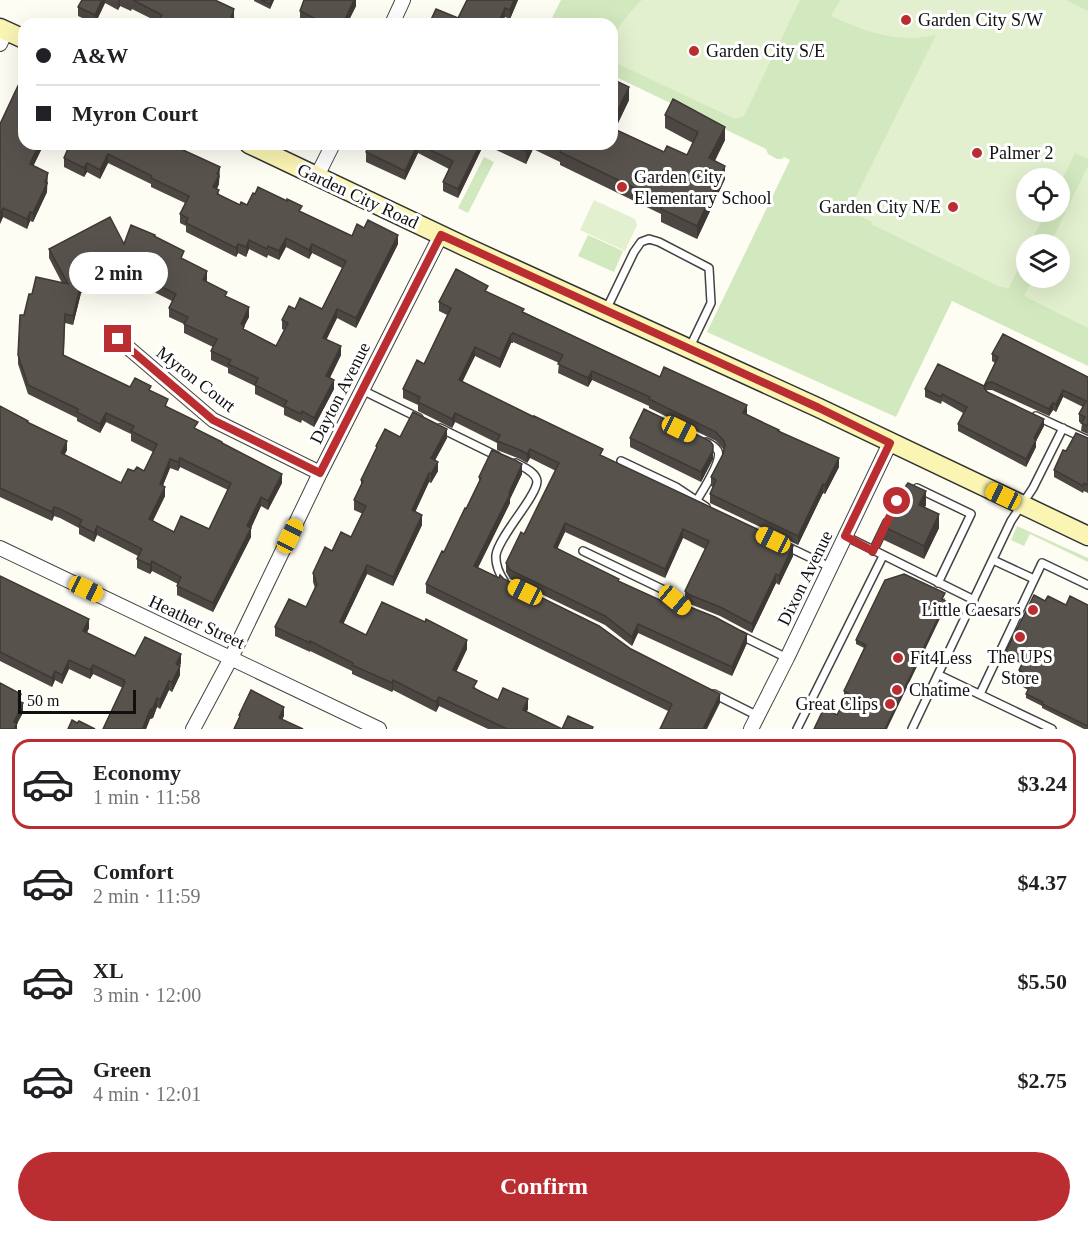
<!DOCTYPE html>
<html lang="en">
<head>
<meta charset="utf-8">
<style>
  body { margin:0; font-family:Georgia,serif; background:#f6f6f6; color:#202124; height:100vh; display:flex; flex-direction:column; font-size:22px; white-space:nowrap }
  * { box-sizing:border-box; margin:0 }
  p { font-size:20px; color:#757577 }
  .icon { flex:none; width:33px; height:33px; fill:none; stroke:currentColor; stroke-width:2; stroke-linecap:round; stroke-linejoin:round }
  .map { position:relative; height:729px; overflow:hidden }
  .details { display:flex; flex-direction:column; background:#fff; flex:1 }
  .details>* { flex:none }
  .banner { position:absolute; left:18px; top:18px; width:600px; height:132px; border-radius:18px; box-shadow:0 6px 24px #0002; display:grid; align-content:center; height:132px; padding:0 18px; background:#fff }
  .tools { position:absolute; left:1016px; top:168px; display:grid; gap:12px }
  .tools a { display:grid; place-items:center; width:54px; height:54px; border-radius:50%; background:#fff; box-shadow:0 6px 24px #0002; font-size:30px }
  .scale { position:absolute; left:18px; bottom:15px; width:118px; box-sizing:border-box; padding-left:6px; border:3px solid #101010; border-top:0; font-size:16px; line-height:21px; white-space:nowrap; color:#101010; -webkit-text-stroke:4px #fff; paint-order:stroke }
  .end { position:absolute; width:27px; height:27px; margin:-14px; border:8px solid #ba2e31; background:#fff; box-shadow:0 0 0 3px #fff }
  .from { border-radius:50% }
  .bubble { position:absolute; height:42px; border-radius:21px; background:#fff; box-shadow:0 6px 24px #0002; font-size:20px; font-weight:600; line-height:42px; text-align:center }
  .car { position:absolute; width:18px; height:36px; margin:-18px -9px; border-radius:8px; box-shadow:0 0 4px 2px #0007; background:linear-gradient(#f5c518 24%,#345 0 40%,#f5c518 0 76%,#345 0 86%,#f5c518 0) }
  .banner b { display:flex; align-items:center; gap:21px; height:57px; font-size:22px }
  .banner b+b { border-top:2px solid #e0e0e0 }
  .banner i { width:15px; height:15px; background:#202124 }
  ul { padding:10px 0 0; list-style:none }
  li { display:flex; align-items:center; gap:18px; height:90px; margin:0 12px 9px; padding:0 6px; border:3px solid transparent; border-radius:18px }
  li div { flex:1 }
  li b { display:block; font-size:22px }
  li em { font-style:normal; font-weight:600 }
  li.selected { border-color:#ba2e31 }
  li>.icon { width:54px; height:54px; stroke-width:1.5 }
  .cta { display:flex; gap:12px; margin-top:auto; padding:12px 18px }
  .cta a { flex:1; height:69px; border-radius:36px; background:#ba2e31; color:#fff; font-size:24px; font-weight:600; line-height:69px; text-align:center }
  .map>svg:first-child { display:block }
  .green { fill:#d2e8be; fill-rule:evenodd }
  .pitch { fill:#e3f0cf }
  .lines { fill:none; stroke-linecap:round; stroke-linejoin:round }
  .lane-casing { stroke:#434343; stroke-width:10 }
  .street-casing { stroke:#434343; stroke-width:16 }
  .secondary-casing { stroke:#323232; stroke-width:21 }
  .lane { stroke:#fff; stroke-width:7 }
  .street { stroke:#fff; stroke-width:14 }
  .secondary { stroke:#faf5b3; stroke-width:18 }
  .wall { fill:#4c4742; fill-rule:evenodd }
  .shaded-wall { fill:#3e3936 }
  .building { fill:#58524d; stroke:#3e3936; stroke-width:1.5; fill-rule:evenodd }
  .route { stroke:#ba2e31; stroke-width:8 }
  .poi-dot { fill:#ba2e31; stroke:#fff; stroke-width:2 }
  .labels { text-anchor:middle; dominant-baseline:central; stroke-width:6; stroke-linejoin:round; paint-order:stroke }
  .poi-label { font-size:18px; fill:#101010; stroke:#fff; text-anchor:start }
  .street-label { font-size:18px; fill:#101010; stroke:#fff }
</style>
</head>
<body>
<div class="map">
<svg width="1088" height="729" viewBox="0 0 1088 729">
  <rect width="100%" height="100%" fill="#fefdf4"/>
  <path class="green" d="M561,0H1088V366L952,301L896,417L707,332L790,160L784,157L782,159H777L768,154L766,149L612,75V24H549ZM1026,178H1059V212H1026ZM1026,244H1059V278H1026Z
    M484,157L494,162L468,213L458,208Z
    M588,235L623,251L614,272L578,256Z
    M1017,526L1088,558V562L1030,534L1024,546L1011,540Z"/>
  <path class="pitch" d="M642,0H800L744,116L735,119L612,61C612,54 611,46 612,40C615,30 634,7 642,0Z
    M840,0H1066L1088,11V159L1075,153L1059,186V178H1026V212H1046L1030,244H1026V253L1008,289L1003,287H1000L871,224L872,222L849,211L936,35C897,43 868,33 831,16Z
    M1088,166V328L1024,296L1033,278H1059V244H1050Z
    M594,200L635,219L637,225L625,251L580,230Z"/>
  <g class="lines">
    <g class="lane-casing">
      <path id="lane" d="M606,310L634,252L641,242L649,239L659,242L709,268L711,303L689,349
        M362,390L419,418
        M1036,416L1088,440
        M440,428L497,456
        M621,461L676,487L706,507
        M917,488L971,514L938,583
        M697,500C703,490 722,461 718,451C715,446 711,444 706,442
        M845,536L974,600
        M786,546L830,567
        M583,551L664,590L685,608
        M873,551L887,522
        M993,560L1034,579
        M504,581C499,573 495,565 496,555C498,541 522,512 530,498C533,493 537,487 537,481C536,472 523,467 516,463
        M740,635L787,658
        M939,675L1052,729
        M714,694L758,716
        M980,694L1042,563L1088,585
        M797,729L883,556
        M912,729L1011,521L1033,488L1063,428"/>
    </g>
    <g class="street-casing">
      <path id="street" d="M392,24L403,0
        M0,44L6,31
        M317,176L333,144
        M118,339L213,420L320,473
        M0,548L379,729
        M193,729L231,658L320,473L441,235
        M751,729L787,658L890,443"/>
    </g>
    <g class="secondary-casing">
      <path id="secondary" d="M0,28L24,39
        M249,144L466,247L819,408L1088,536"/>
    </g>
    <use href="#lane" class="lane"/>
    <use href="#street" class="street"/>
    <use href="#secondary" class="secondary"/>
  </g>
  <path class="wall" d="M82,0H216L158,22L132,9L131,11L120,6L118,10L105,3L95,24L78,16V7Z
    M254,0H274L270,9L254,1Z
    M356,0V6L347,24H308L300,20V11Z
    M467,0H518L510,19L505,17L458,18Z
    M24,73L44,144L33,166L48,183L47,185V192L33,222L30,221L27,229L3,217L0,224Z
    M612,79L629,100L615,129L664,152L687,155L693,143L665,128V115L725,140L715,161L725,179L697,239L661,222V214L560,165V162L533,149L526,164L494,149V144H612Z
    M70,144L220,176L219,179V184L217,189L219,194L240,205H247L302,212L352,236L364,228L398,244L356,328L337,318L326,339L341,355L330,378L334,389L314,427L302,420L301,423L284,415V408L255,394V386L228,373V368L211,360V351L213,347L184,333V324L169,317V308L172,301L138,284L114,275L81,293L73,325L65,323L64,355L130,387L151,391L168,407L198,430L222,444L282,483L268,510L261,506L251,528V537L213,612L177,595V586L178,584L152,571L150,574L137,568V559L138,556L97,535L94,542L79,534V528L60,518L54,516L52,521L0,497V406L28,423L67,450L64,455L121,483L134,471H144L153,452L131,441V434L106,422L100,433L77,421V418L28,394L18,364V355L24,315L32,294L62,283L49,258V249L124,244L155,236L184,260L207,280L206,282L227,297L249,317L244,325V330L276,346L284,330L282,329V320L295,309H322L342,268L312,253L309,259L286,247L279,260L268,255L267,258L249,249L246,257L238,253L236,257L186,232V226L180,223V214L185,203L151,187V184L108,163L100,179L87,172L84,177L64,167V158ZM180,467L228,490L209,529L174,532L153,521L165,496L163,485L170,468L178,471Z
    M370,144H484L458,198L443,191V182L449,169L418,153L405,180L366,162V152Z
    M488,293L524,312L660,377L747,414L779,431L839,467L825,494L823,493L798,545L710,503V494L713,487L711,486V477L723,454L724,450L716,441L649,408V406L592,380L588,387L558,373L559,363L513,342V343H511L500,368L475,356L462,381L603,457L793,556L779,585L776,583L752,633L720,616L690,604L685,600V591L705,549L683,538L665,578L565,532L557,548L619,581L662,601L678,605H685L747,643L732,676L638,633L632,646L605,625L510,579L506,572V563L524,534L556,471L530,458L527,463L520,459L497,450V443L455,422L452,428L418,411V405L403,398V389L424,364L447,315L439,311V302Z
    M992,354L1088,377V434L1081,431L1082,423L1079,422V414L1083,407L1063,397L1056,412L1053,410L1049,416L992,390H987V391L1044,426L1036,441V447L1026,467L958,431V424L963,413L942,401L941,404L925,397V389L984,386L995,363L992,361Z
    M400,437L447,438L435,460L438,471L431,483L429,482L415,512L422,525L393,586L367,574L343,624L366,635L467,649L456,671L477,689L498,700L528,709L526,712L562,729H488L439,706L436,712L393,690L392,692L352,674V671L310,651V652L275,636V627L306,607L315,588L313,582V573L332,551L351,537L363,514L354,510V500L361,485V480L376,451V446Z
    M630,438L713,454V459L701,482L630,447Z
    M1088,438V493L1084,491L1083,493L1054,477V470L1066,451Z
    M522,474L510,499V503L478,568L499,578L504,579L631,649L720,703L668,711L426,593V584L444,552L466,509L479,482V477Z
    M926,505L925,507L939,528L924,559L884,540V527Z
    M0,576L89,628L87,633L135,656L181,663L180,665V675L172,692L169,690L160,709L157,707L153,718L150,719L146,729H103L123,688L93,674L90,679L69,669L62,684L55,680L52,687L0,661Z
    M945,598L944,600L946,606L837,715L846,697L844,696V691L864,648L856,644V640Z
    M1045,601L1066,605H1088V729H1084L1042,708V706L1026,698V694L1028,690L1023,687V682L1025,678L1019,675V670L1022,664L1006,656V651Z"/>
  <path class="shaded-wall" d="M102,0H105V3L95,24V15Z
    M119,0H120V6L118,10Z
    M272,0H274L270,9V4Z
    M354,0H356V6L347,24H343Z
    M514,0H518L510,19V10Z
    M505,8V17L502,24H498Z
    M234,9V19L231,17Z
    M629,87V100L612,136V122Z
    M725,127V140L709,171V158Z
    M39,144H44L30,173V164Z
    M418,144V153L405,180V171Z
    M480,144H484L458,198V189Z
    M529,144H533V149L526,164V151Z
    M108,154V163L100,179V170Z
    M87,163V172L84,177V168Z
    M725,166V179L697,239V226Z
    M220,167L219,184L213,196V187L217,174Z
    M48,173L47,192L33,222V213Z
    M3,208V217L0,224V215Z
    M30,212V221L27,229V219Z
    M398,235V244L356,328V318Z
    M286,238V247L279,260V251Z
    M249,240V249L246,257V247Z
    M238,244V253L236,257V248Z
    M312,244V253L309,259V250Z
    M114,266V275L81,293L73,325V316L81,283Z
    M207,271V280L203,289V280Z
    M249,307V317L241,333V324Z
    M337,309V318L323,347V338Z
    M511,334V343L500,368V359Z
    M341,346V355L326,385V376Z
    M475,347V356L459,389V380Z
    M592,371V380L588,387V378Z
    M334,380V389L314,427V418Z
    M1063,390V397L1056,412V404Z
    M1053,403V410L1049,416V409Z
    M747,405V414L743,413Z
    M106,413V422L100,433V424Z
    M455,413V422L452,428V419Z
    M1044,419V426L1036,441V447L1026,467V459L1034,438Z
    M447,429V438L431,468V458Z
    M67,441V450L61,462V453Z
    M713,445V459L701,482V472Z
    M530,449V458L527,463V454Z
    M180,458V467L178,471V462Z
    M839,458V467L825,494V485Z
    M170,459V468L160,493V484Z
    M438,462V471L431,483V474Z
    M522,464V474L510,499V503L474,575V566Z
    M429,473V482L412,519V510Z
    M282,474V483L268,510V501Z
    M823,484V493L798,545V536Z
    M165,487V496L149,528V519Z
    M926,491V505L919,518V505Z
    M261,497V506L251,528V537L213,612V603Z
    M54,507V516L52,521V512Z
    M939,514V528L924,559V546Z
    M422,515V525L393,586V577Z
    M565,523V532L554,556V547Z
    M97,526V535L94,542V533Z
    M683,529V538L665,578V569Z
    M793,546V556L779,585V576Z
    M152,561V571L150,574V565Z
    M367,565V574L340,631V622Z
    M776,574V583L752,633V624Z
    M946,601V606L887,729H885Z
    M89,619V628L83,640V631Z
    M638,624V633L632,646V637Z
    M747,634V643L732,676V667Z
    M467,640V649L453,679V670Z
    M181,654V663L177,673L180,666V675L172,692V682L176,664Z
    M69,660V669L62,684V675Z
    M93,665V674L90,679V670Z
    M55,671V680L52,687V678Z
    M393,680V690L392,692V683Z
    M169,681V690L160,709V700Z
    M720,694V703L707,729H703Z
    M439,697V706L436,712V702Z
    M157,698V707L153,718L150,719L146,729H143L150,710Z
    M528,699V709L523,719V710Z
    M23,703V713L17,724V729H14V722Z
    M284,707V716L279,727V718Z"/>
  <path class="building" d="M82,0H102L95,15L78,7Z
    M133,0H215L234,9L231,17L246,24H157L162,15Z
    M261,0H272L270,4Z
    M304,0H354L343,24H316L318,20L300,11Z
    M467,0H514L510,10L505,8L498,24H429L436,9L458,18Z
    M24,73V144H39L30,164L48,173L45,182L47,183L33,213L30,212L27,219L3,208L0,215V124Z
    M612,79L629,87L612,122Z
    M673,99L725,127L709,158L725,166L697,226L661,209L664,202L560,152L561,149L551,144H612V128L664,152L667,146L687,155L698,132L665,115Z
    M70,144H158L166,148L168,144H170L220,167L217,174L219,175L213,187L219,190L217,194L240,205L241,202L247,205L253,193L255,194L258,187L287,201V199L302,206L299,211L352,236L357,224L364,228L368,220L398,235L356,318L337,309L323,338L341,346L326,376L334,380L314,418L302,411L301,414L284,406L287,401L255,385L258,378L228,364L231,360L211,351L217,339L184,324L188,317L169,308L176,294L138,275L114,266L81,283L73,316L65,314L63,355L130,387L135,378L151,386L149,390L168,399L165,406L198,422L194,428L222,442V443L282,474L268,501L261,497L247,526L251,528L213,603L177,586L181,577L152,561L150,565L137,559L142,549L97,526L94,533L79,525L82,520L60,509L54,507L52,512L0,488V406L28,421L27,422L67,441L61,453L121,483L128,469L134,471L137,467L144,471L157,444L131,431L134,426L106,413L100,424L77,412L78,409L28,385L18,355L20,315H24L29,294H32L36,277L68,284L49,249L110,217L124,244L131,225L155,235L154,236L184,251L181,258L207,271L203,280L227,292L225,296L249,307L241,324L244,326L243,329L276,346L288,323L282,320L289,306L295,309L300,298L322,309L346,261L312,244L309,250L286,238L279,251L268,246L267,249L249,240L246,247L238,244L236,248L186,223L188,218L180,214L189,196L151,178L152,176L108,154L100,170L87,163L84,168L64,158ZM180,458L231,483L209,529L181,516L174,532L149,519L165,487L160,484L170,459L178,462Z
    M370,144H480L458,189L443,182L453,161L418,144L405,171L366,152Z
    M512,144H529L526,151Z
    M456,269L488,286L485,291L524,309L522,312L660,377L664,367L747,405L743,413L779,430L778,431L839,458L825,485L823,484L798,536L710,494L716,480L711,477L723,454L725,445L724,441L716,432L649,399L650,397L592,371L588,378L558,364L563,355L513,333V334H511L500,359L475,347L459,380L534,417V416L603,449L600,455L793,546L779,576L776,574L752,624L720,607L690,595L685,591L709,541L683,529L665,569L565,523L554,547L619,579L618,581L662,601L663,598L678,605L680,601L685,605L715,617L747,634L732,667L638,624L632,637L605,616L510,570L506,563L521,532L524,534L559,463L530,449L527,454L520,450L497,441L500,435L455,413L452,419L418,402L420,397L403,389L417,360L424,364L451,308L439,302Z
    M1003,334L1088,377V426L1081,423L1085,417L1079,414L1086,401L1063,390L1056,404L1053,403L1049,409L992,382L987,383L984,388L987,392L1044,419L1034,438L1036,440L1026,459L958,424L967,407L942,394L941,397L925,389L938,364L984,386L998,357L992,354Z
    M644,409L710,441L713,445V450L701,472L630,438Z
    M413,412L447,429L431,458L438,462L431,474L429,473L412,510L422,515L393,577L367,565L340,622L366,635L382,602L425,622L426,619L467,640L453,670L477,681L473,688L498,700L503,688L528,699L523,710L562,729H507L439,697L436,702L393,680L392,683L352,665L353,663L310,641V643L275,627L289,599L306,607L317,584L313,573L325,547L332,551L341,532L351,537L366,506L354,500L363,481L361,480L377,447L376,446L385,429L400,437Z
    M1076,433L1088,438V485L1084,483L1083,486L1054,470L1063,450L1066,451Z
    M492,450L515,460L522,464L509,493L510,494L474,566L499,578L500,575L504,579L599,626L631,649L720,694L703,729H660L672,704L426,584L442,551L444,552L465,508L466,509L481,478L479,477Z
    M908,483L926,491L919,505L939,514L924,546L884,527L898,497Z
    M904,574L945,593L942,599L946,601L885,729H814L824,708L837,715L848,693L844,691L866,645L856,640L885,580Z
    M0,576L89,619L83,631L135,656L145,637L181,654L176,664L180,666L172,682L169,681L160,700L157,698L153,708L150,710L143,728L145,729H103L125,682L123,681L124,680L93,665L90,670L69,660L62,675L55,671L52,678L0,652Z
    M1034,595L1045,601L1048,596L1066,605L1070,596L1088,605V726L1042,704L1043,702L1026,694L1030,686L1023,682L1027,674L1019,670L1024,660L1006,651Z
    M0,683L21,694L18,701L23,703L14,722L17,723L14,729H0Z
    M251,690L284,707L279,718L303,729H234L240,716L239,715Z
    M568,716L593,727L592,729H562Z
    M72,720L77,723L79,721L95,729H68Z"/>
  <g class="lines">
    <path class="route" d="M118,339L213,420L320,473L441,235L819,408L890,443L845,536L873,551L897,501"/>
  </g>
  <g class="poi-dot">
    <circle cx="906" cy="20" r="6"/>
    <circle cx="694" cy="51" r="6"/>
    <circle cx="977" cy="153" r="6"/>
    <circle cx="622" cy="187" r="6"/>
    <circle cx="953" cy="207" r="6"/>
    <circle cx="1033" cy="610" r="6"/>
    <circle cx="1020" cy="637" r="6"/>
    <circle cx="898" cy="658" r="6"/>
    <circle cx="897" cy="690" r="6"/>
    <circle cx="890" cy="704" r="6"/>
  </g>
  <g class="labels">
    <g class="poi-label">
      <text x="918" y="20">Garden City S/W</text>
      <text x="706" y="51">Garden City S/E</text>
      <text x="989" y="153">Palmer 2</text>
      <text x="634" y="177">Garden City<tspan x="634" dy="21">Elementary School</tspan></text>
      <text x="941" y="207" text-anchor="end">Garden City N/E</text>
      <text x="1021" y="610" text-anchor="end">Little Caesars</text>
      <text x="1020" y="657" text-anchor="middle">The UPS<tspan x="1020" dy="21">Store</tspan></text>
      <text x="910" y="658">Fit4Less</text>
      <text x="909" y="690">Chatime</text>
      <text x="878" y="704" text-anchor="end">Great Clips</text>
    </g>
    <g class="street-label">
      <text transform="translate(358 196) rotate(25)">Garden City Road</text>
      <text transform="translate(196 379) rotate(38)">Myron Court</text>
      <text transform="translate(340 393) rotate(-63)">Dayton Avenue</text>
      <text transform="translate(805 578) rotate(-64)">Dixon Avenue</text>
      <text transform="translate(197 622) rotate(25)">Heather Street</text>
    </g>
  </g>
</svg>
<div class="tools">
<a><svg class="icon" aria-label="locate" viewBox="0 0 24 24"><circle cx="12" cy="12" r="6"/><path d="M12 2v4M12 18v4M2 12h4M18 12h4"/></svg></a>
<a><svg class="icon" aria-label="layers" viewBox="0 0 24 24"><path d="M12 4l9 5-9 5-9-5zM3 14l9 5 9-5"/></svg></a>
</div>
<div class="scale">50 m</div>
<i class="end from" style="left:897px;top:501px"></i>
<i class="end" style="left:118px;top:339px"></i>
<div class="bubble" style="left:69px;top:252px;width:99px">2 min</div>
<i class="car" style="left:679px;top:429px;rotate:116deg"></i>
<i class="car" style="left:1003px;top:496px;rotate:295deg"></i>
<i class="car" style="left:290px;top:536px;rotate:26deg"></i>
<i class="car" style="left:773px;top:540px;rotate:296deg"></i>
<i class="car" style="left:86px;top:589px;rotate:115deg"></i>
<i class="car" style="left:525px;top:592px;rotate:296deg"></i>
<i class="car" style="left:675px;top:600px;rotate:130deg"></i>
<div class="banner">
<b><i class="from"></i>A&amp;W</b>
<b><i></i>Myron Court</b>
</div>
</div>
<section class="details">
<ul>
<li class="selected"><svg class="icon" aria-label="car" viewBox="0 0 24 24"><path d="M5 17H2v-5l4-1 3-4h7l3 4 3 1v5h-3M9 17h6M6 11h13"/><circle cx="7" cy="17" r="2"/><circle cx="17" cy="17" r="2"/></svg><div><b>Economy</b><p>1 min · 11:58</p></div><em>$3.24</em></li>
<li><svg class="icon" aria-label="car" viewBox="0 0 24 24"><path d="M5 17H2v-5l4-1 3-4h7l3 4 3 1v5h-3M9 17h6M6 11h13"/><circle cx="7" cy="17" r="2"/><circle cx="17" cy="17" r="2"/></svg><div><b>Comfort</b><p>2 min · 11:59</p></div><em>$4.37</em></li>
<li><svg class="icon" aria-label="car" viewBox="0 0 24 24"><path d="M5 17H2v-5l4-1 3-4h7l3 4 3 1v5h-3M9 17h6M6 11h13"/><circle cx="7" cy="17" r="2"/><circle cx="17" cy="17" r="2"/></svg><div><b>XL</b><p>3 min · 12:00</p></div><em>$5.50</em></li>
<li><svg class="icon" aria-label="car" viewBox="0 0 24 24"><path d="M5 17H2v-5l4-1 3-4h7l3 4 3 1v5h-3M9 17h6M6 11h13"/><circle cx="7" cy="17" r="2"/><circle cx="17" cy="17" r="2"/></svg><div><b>Green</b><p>4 min · 12:01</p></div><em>$2.75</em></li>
</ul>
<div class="cta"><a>Confirm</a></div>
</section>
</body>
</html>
